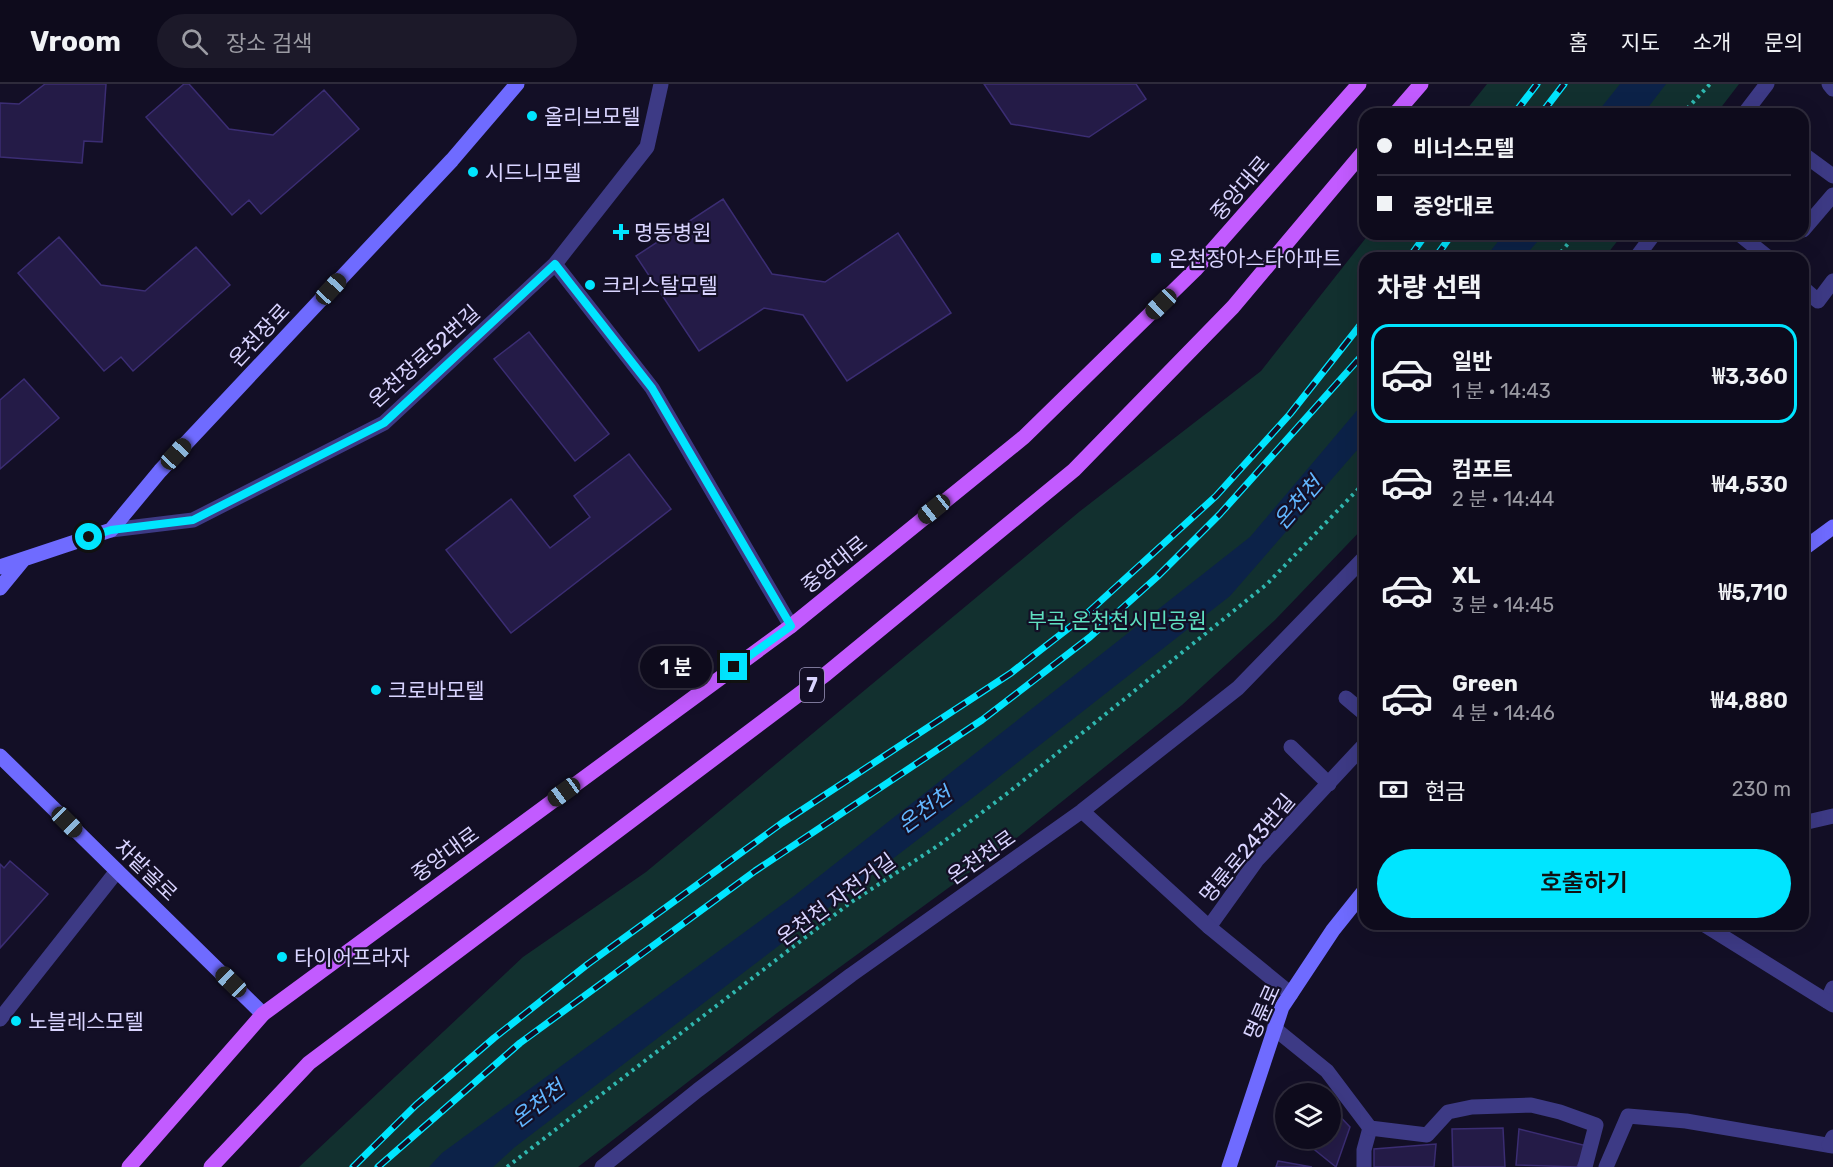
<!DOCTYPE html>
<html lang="ko">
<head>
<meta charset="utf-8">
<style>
  body { margin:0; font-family:Rubik,"Noto Sans KR",sans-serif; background:#1c1929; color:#f1f3f6; height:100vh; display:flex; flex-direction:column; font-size:22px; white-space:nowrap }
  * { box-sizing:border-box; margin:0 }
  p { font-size:20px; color:#9b9ba3 }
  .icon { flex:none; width:33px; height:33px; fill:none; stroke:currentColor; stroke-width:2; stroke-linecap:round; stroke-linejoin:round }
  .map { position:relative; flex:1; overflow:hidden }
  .side { position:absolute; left:1359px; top:168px; width:450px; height:678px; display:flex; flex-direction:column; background:#0e0b1c; border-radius:18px; box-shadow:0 6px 24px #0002,0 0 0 2px #2e2b3b }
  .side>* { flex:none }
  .guide { position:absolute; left:1359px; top:24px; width:450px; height:132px; border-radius:18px; box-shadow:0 6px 24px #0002,0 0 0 2px #2e2b3b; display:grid; align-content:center; height:132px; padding:0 18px; background:#0e0b1c }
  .tools { position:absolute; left:1275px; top:999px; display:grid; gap:12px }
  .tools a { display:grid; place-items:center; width:66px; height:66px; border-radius:50%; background:#0e0b1c; box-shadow:0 6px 24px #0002,0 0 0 2px #2e2b3b; font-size:30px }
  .end { position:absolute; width:27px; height:27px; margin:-14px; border:8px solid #00e5ff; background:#111; box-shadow:0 0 0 3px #111 }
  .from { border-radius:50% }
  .bubble { position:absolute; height:42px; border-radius:21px; background:#0e0b1c; box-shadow:0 6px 24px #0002,0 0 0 2px #2e2b3b; font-size:20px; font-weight:600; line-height:42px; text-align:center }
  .car { position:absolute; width:18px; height:36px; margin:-18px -9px; border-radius:8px; box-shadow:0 0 4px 2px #0007; background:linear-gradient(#222 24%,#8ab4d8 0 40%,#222 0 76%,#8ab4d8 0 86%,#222 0) }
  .guide b { display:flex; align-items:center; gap:21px; height:57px; font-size:22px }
  .guide b+b { border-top:2px solid #2e2b3b }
  .guide i { width:15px; height:15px; background:#f1f3f6 }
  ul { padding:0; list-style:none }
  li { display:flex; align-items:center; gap:18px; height:99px; margin:0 12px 9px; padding:0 6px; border:3px solid transparent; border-radius:18px }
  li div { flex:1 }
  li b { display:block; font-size:22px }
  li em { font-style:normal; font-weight:600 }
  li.on { border-color:#00e5ff }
  li>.icon { width:54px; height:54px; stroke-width:1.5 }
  h2 { padding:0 18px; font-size:27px; line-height:72px }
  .pay { display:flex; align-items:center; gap:15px; height:66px; padding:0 18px; font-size:22px }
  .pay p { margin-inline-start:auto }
  .primary-button { display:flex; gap:12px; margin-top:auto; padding:12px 18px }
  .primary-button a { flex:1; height:69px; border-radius:36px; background:#00e5ff; color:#111; font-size:24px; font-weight:600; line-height:69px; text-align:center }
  header { display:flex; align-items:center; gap:36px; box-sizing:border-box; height:84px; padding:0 30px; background:#0e0b1c; border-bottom:2px solid #2e2b3b }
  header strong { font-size:28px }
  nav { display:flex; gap:33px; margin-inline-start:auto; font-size:21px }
  .search { width:420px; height:54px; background:#1c1929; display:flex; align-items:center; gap:15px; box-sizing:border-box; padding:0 21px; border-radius:33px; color:#9b9ba3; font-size:22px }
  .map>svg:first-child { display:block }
  .green { fill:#12302f }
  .water { fill:#0c2248 }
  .building { fill:#241b47; stroke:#3b2d73; stroke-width:1.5 }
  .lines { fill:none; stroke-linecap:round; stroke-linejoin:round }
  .path { stroke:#2fb8b0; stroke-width:4; stroke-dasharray:3 4.5; stroke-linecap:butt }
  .lane { stroke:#3d3a85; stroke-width:15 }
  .street { stroke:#3d3a85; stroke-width:15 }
  .secondary { stroke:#6f6bff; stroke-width:15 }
  .primary { stroke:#c25bff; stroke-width:15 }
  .rail-casing { stroke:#00e5ff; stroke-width:7 }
  .rail { stroke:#130f26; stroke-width:4.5; stroke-dasharray:14; stroke-linecap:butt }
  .route { stroke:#00e5ff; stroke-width:8 }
  .poi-dot { fill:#00e5ff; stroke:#130f26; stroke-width:2 }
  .labels { text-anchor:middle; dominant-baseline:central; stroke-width:4.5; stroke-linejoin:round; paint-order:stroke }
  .shield { fill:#130f26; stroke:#9e99be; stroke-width:1.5 }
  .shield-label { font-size:20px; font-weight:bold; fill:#d9d4ff }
  .poi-label { font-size:21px; fill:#d9d4ff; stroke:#130f26; text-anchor:start }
  .street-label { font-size:21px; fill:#d9d4ff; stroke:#130f26 }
  .park-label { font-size:21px; fill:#5fe0c0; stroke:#130f26 }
  .water-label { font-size:22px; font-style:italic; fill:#62b6ff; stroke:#130f26 }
</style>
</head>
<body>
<header>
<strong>Vroom</strong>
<div class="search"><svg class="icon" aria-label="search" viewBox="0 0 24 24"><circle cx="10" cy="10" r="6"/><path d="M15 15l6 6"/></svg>장소 검색</div>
<nav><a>홈</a><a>지도</a><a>소개</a><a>문의</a></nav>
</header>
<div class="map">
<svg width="1833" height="1083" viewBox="0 0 1833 1083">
  <rect width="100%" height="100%" fill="#130f26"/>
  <path class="green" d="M1487,0H1739L1716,30H1463Z
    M1369,150H1623L1604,174H1365V442L1275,536L1182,621L1014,756L777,929L578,1083H299L523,873L646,788L1079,428L1261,287Z"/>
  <path class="water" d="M1620,0H1666L1643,30H1596Z
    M1504,150H1544L1523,174H1485Z
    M1365,317V357L1230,512L975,712L515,1063L493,1083H429L442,1069L794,812L1250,453Z"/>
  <path class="building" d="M45,0H106L102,58L84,57L82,79L0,73V19L19,20Z
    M184,0H189L229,45L273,51L324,6L359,45L261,130L249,116L232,131L146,33Z
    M984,0H1136L1146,15L1089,53L1011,40Z
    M723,115L772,190L825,198L898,149L951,229L847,297L803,231L764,224L699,267L636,172Z
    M59,153L101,201L145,207L196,163L230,201L133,287L121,273L104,287L18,189Z
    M529,248L609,350L575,377L494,275Z
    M24,295L59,334L0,385V316Z
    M629,370L671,425L511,549L446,466L511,415L550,464L590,433L574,412Z
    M10,777L48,810L0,864V780L4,784Z
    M1330,1022L1350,1043L1336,1083L1300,1054H1330Z
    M1503,1044L1505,1083H1453L1452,1045Z
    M1519,1045L1587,1062L1577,1083L1516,1081Z
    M1436,1060L1434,1083H1374V1065Z
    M1278,1077L1312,1083H1276Z"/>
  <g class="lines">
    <path class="path" d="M1682,30L1710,0
      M1556,174L1576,150
      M507,1083L850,819L939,761L1009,708L1267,500L1365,398"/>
    <path class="lane" d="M1829,0L1833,5
      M1803,70L1833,92
      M1803,146L1833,111
      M1739,150L1769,174
      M1803,204L1818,217L1833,197
      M1346,614L1365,630
      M1291,663L1329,700
      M1209,843L1257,776L1365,660
      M1827,917L1833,904
      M1364,1083V1066L1370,1044
      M1606,1083L1628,1032L1686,1037L1833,1062"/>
    <path class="street" d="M1744,30L1767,0
      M1636,174L1654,150
      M555,180L652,304L791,542
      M111,446L193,436L384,339L555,180L647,63L661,0
      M1082,727L1209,843L1291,910
      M1803,739L1833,732
      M1703,840L1833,921
      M0,935L117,787
      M1274,944L1327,987L1370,1044L1427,1051L1448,1028L1472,1023L1531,1021L1560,1028L1596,1041L1585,1083
      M1829,1061L1833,1053
      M602,1083L698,1006L851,891L1082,727L1238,604L1365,473"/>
    <path class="secondary" d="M1803,465L1833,443
      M0,483L111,446L160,387L452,76L517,0
      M0,504L23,476
      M0,672L263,930
      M1229,1083L1282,923L1333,846L1365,806"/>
    <path class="primary" d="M1395,30L1421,0
      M129,1083L263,930L791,542L1024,353L1195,186L1359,0
      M211,1083L309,979L826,590L1074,386L1233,223L1365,66"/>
    <g class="rail-casing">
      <path id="rail" d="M1514,30L1537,0
        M1541,30L1564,0
        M1409,174L1426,150
        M1435,174L1452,150
        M353,1083L416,1021L494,954L588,880L782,739L1011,589L1083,533L1216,412L1290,330L1365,235
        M378,1083L520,959L755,787L982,636L1090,553L1157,493L1220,430L1365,268"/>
    </g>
    <use href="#rail" class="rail"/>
  </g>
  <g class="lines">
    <path class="route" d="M89,453L111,446L193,436L384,339L555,180L652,304L791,542L734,583"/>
  </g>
  <g class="poi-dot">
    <circle cx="532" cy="32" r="6"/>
    <circle cx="473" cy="88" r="6"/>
    <path d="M618 139h6v6h6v6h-6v6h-6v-6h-6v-6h6z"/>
    <rect x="1150" y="168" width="12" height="12" rx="3"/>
    <circle cx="590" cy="201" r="6"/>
    <circle cx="376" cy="606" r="6"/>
    <circle cx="282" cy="873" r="6"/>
    <circle cx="16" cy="937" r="6"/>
  </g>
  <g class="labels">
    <rect class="shield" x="800" y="584" width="24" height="34" rx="4.5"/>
    <g class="shield-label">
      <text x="812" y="601">7</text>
    </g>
    <g class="poi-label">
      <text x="544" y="32">올리브모텔</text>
      <text x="485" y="88">시드니모텔</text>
      <text x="634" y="148">명동병원</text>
      <text x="1168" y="174">온천장아스타아파트</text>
      <text x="602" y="201">크리스탈모텔</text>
      <text x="388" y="606">크로바모텔</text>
      <text x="294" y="873">타이어프라자</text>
      <text x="28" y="937">노블레스모텔</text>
    </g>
    <g class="street-label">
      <text transform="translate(1240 104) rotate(-49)">중앙대로</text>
      <text transform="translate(259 251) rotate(-47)">온천장로</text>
      <text transform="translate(424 272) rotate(-42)">온천장로52번길</text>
      <text transform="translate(834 480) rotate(-39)">중앙대로</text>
      <text transform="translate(1247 764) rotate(-50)">명륜로243번길</text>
      <text transform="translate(445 770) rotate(-36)">중앙대로</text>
      <text transform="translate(981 773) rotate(-35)">온천천로</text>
      <text transform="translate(146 786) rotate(44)">차밭골로</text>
      <text transform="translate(836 815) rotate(-36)">온천천 자전거길</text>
      <text transform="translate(1262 928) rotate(-66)">명륜로</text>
    </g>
    <g class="park-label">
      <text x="1117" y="536">부곡 온천천시민공원</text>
    </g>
    <g class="water-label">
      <text transform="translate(1298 419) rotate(-49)">온천천</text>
      <text transform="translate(925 726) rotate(-36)">온천천</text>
      <text transform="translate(538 1020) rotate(-38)">온천천</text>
    </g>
  </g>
</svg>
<div class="tools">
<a><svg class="icon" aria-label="layers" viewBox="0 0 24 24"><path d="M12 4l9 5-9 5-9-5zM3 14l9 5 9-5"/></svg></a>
</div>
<i class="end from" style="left:89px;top:453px"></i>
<i class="end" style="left:734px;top:583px"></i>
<div class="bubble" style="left:640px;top:562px;width:72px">1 분</div>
<i class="car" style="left:331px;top:205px;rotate:43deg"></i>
<i class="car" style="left:1161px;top:220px;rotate:226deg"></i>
<i class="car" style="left:176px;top:370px;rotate:43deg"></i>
<i class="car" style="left:934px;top:425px;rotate:231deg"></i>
<i class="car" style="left:564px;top:708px;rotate:234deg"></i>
<i class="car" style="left:67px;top:738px;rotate:135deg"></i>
<i class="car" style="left:231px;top:898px;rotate:314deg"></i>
<div class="guide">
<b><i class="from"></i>비너스모텔</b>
<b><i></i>중앙대로</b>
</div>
<section class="side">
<h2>차량 선택</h2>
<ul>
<li class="on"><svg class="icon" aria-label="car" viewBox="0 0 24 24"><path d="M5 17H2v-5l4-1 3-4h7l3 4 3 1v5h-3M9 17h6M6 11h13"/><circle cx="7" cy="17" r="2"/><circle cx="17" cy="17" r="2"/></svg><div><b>일반</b><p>1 분 · 14:43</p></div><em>₩3,360</em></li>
<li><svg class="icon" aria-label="car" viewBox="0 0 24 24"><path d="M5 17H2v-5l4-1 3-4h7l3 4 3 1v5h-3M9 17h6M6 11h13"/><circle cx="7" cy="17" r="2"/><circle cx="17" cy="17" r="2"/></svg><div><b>컴포트</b><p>2 분 · 14:44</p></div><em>₩4,530</em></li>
<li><svg class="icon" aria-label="car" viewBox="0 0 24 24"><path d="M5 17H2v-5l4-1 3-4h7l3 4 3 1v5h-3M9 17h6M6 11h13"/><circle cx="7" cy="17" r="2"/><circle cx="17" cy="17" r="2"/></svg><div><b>XL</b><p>3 분 · 14:45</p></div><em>₩5,710</em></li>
<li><svg class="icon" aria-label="car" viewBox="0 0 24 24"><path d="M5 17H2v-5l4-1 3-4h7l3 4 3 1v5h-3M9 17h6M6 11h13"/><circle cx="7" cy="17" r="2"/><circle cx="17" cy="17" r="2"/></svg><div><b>Green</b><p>4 분 · 14:46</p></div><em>₩4,880</em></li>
</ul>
<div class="pay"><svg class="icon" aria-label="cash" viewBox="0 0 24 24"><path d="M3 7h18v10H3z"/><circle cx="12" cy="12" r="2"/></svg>현금<p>230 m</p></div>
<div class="primary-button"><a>호출하기</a></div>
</section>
</div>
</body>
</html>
